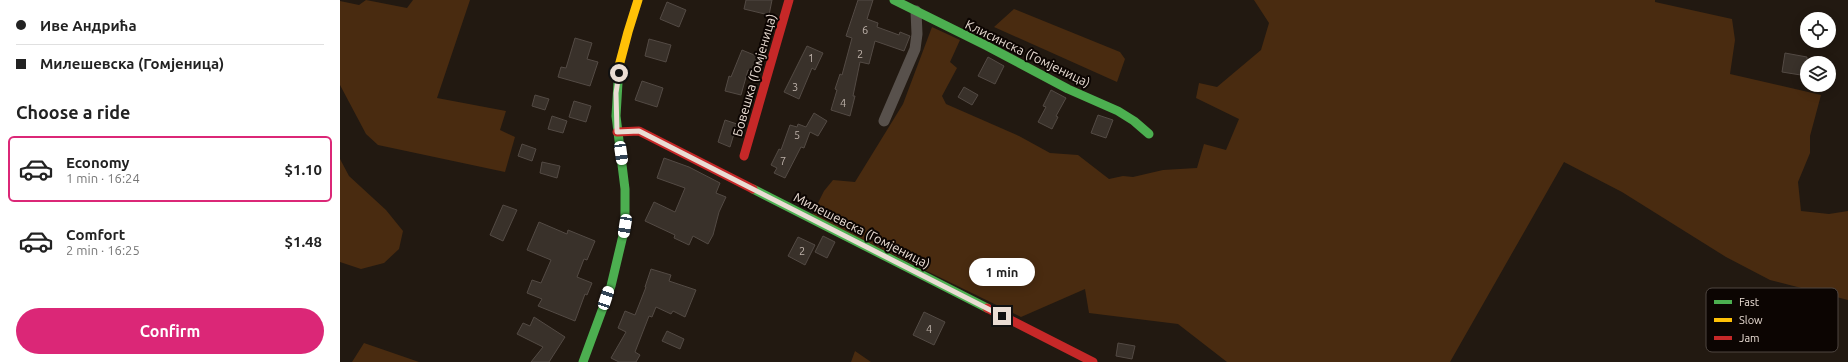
<!DOCTYPE html>
<html lang="en">
<head>
<meta charset="utf-8">
<style>
  body { margin:0; font-family:Ubuntu,sans-serif; background:#f6f6f6; color:#222; height:100vh; display:flex; flex-direction:column; font-size:15px; white-space:nowrap }
  * { box-sizing:border-box; margin:0 }
  p { font-size:13px; color:#767676 }
  .icon { flex:none; width:22px; height:22px; fill:none; stroke:currentColor; stroke-width:2; stroke-linecap:round; stroke-linejoin:round }
  .map { position:relative; flex:1; overflow:hidden }
  .sheet { display:flex; flex-direction:column; background:#fff; width:340px }
  .sheet>* { flex:none }
  .banner { display:grid; align-content:center; height:88px; padding:0 16px; background:#fff }
  .buttons { position:absolute; left:1460px; top:12px; display:grid; gap:8px }
  .buttons a { display:grid; place-items:center; width:36px; height:36px; border-radius:50%; background:#fff; box-shadow:0 2px 10px #0003; font-size:20px }
  .end { position:absolute; width:18px; height:18px; margin:-9px; border:5px solid #eaddd4; background:#111; box-shadow:0 0 0 2px #111 }
  .from { border-radius:50% }
  .bubble { position:absolute; height:28px; border-radius:14px; background:#fff; box-shadow:0 2px 10px #0003; font-size:13px; font-weight:600; line-height:28px; text-align:center }
  .car { position:absolute; width:12px; height:24px; margin:-12px -6px; border-radius:5px; box-shadow:0 0 3px 1px #0007; background:linear-gradient(#fff 24%,#345 0 40%,#fff 0 76%,#345 0 86%,#fff 0) }
  .banner b { display:flex; align-items:center; gap:14px; height:38px; font-size:15px }
  .banner b+b { border-top:1px solid #e0e0e0 }
  .banner i { width:10px; height:10px; background:#222 }
  ul { padding:0; list-style:none }
  li { display:flex; align-items:center; gap:12px; height:66px; margin:0 8px 6px; padding:0 8px; border:2px solid transparent; border-radius:6px }
  li div { flex:1 }
  li b { display:block; font-size:15px }
  li em { font-style:normal; font-weight:600 }
  li.on { border-color:#db2777 }
  li>.icon { width:36px; height:36px; stroke-width:1.5 }
  h2 { padding:0 16px; font-size:18px; line-height:48px }
  .primary-button { display:flex; gap:8px; margin-top:auto; padding:8px 16px }
  .primary-button a { flex:1; height:46px; border-radius:24px; background:#db2777; color:#fff; font-size:16px; font-weight:600; line-height:46px; text-align:center }
  main { display:flex; flex:1; min-height:0 }
  .map>svg:first-child { display:block }
  .green { fill:#492b10 }
  .building { fill:#39312a; stroke:#534a44 }
  .lines { fill:none; stroke-linecap:round; stroke-linejoin:round }
  .street { stroke:#58514c; stroke-width:11 }
  .fast { stroke:#4caf50; stroke-width:9 }
  .slow { stroke:#ffc107; stroke-width:9 }
  .jam { stroke:#c62828; stroke-width:9 }
  .route { stroke:#eaddd4; stroke-width:5 }
  .labels { text-anchor:middle; dominant-baseline:central; stroke-width:4; stroke-linejoin:round; paint-order:stroke }
  .number-label { font-size:11px; fill:#beb2aa }
  .street-label { font-size:13px; fill:#eaddd4; stroke:#0c0502 }
  .key { fill:#0c0502; stroke:#4f4641; stroke-width:1 }
  .key-label { font-size:11px; fill:#eaddd4 }
</style>
</head>
<body>
<main>
<section class="sheet">
<div class="banner">
<b><i class="from"></i>Иве Андрића</b>
<b><i></i>Милешевска (Гомјеница)</b>
</div>
<h2>Choose a ride</h2>
<ul>
<li class="on"><svg class="icon" aria-label="car" viewBox="0 0 24 24"><path d="M5 17H2v-5l4-1 3-4h7l3 4 3 1v5h-3M9 17h6M6 11h13"/><circle cx="7" cy="17" r="2"/><circle cx="17" cy="17" r="2"/></svg><div><b>Economy</b><p>1 min · 16:24</p></div><em>$1.10</em></li>
<li><svg class="icon" aria-label="car" viewBox="0 0 24 24"><path d="M5 17H2v-5l4-1 3-4h7l3 4 3 1v5h-3M9 17h6M6 11h13"/><circle cx="7" cy="17" r="2"/><circle cx="17" cy="17" r="2"/></svg><div><b>Comfort</b><p>2 min · 16:25</p></div><em>$1.48</em></li>
</ul>
<div class="primary-button"><a>Confirm</a></div>
</section>
<div class="map">
<svg width="1508" height="362" viewBox="0 0 1508 362">
  <rect width="100%" height="100%" fill="#221911"/>
  <path class="green" d="M26,0L67,8L73,0H130L97,98L166,111L160,130L175,137L165,172L38,145L26,134L0,85V1L19,5Z
    M914,0H1315V2L1392,19L1395,40L1390,74L1481,95L1470,136V153L1458,182L1461,211L1489,214L1508,211V300L1430,280L1386,257L1282,192L1224,162L1110,362H887L838,324L749,313L745,289L681,317L472,215L484,191L493,180L515,182L563,104L592,27L620,40L610,62L617,68L602,96L606,104L679,136L710,153L738,155L769,179L783,176L793,177L823,170L857,168L864,144L886,150L899,119L856,98L859,83L877,87L921,50L929,23Z
    M674,9L780,52L785,59L777,82L654,27Z
    M0,159L9,176L46,210L63,231L59,249L44,263L21,269L0,262Z
    M24,343L79,362H12Z
    M515,351L531,362H511Z"/>
  <path class="building" d="M406,0H432L429,15L404,9Z
    M518,0H533L527,19L538,23L537,27L559,35L560,32L570,36L564,51L535,41L529,64L520,62L513,96H515L510,116L491,110L497,90L495,89L500,74L502,75L512,38L506,36Z
    M327,2L346,10L339,27L320,19Z
    M235,38L252,43L247,59L258,62L250,86L218,77L221,67L226,68Z
    M309,39L331,45L326,62L305,56Z
    M467,46L483,53L475,70L472,68L459,99L444,92Z
    M402,50L419,57L413,72L408,70L401,95L385,91L389,76L391,77Z
    M1445,53L1467,57V76L1442,72Z
    M648,57L664,66L655,84L638,76Z
    M302,81L323,88L317,107L295,100Z
    M624,87L638,95L632,105L618,97Z
    M711,90L726,98L716,116L718,117L712,129L698,122L706,107L703,106Z
    M195,95L209,99L205,110L192,106Z
    M234,101L251,106L246,122L229,117Z
    M474,113L487,121L478,136L470,132L464,148L461,147L445,178L434,173L437,168L431,165L439,149L441,150L450,125L457,127L458,124L466,127Z
    M758,115L773,120L766,138L751,133Z
    M212,116L227,121L223,133L208,129Z
    M385,120L397,124L390,147L378,142Z
    M182,144L196,149L192,161L178,156Z
    M324,158L349,167L380,183L376,193L386,197L379,212L373,235L368,244L353,236L349,245L334,238L335,235L305,221L314,202L335,212L345,188L317,178Z
    M202,162L220,166L217,178L200,173Z
    M163,205L177,210L163,241L150,235Z
    M199,222L227,234L228,230L255,241L247,260L244,259L237,277L252,283L247,295L245,294L235,321L198,306L202,299L187,293L192,280L201,283L211,260L187,250Z
    M483,236L495,242L487,258L475,252Z
    M458,237L475,245L465,265L448,256Z
    M311,269L331,275L329,281L356,290L345,317L333,311L331,314L316,307L312,317L309,316L295,352L300,355L296,362H279L271,358L286,332L278,328L285,311L295,315L306,287H305Z
    M584,312L605,322L594,345L573,335Z
    M194,317L225,337L209,362H191L203,347L177,334L183,323L190,326Z
    M327,331L344,339L340,349L322,341Z
    M778,343L795,346L792,359L776,356Z"/>
  <g class="lines">
    <path class="street" d="M544,121L575,49L577,34L576,11"/>
    <path class="fast" d="M554,0L647,46L728,89L778,111L794,121L809,134
      M413,189L647,308
      M243,362L271,286L285,227V189L276,116L279,66"/>
    <path class="slow" d="M279,66L288,32L298,0"/>
    <path class="jam" d="M277,132L299,131L413,189
      M404,156L449,0
      M647,308L753,362"/>
  </g>
  <g class="lines">
    <path class="route" d="M279,73L276,93L277,132L299,131L662,316"/>
  </g>
  <g class="labels">
    <g class="number-label">
      <text x="525" y="30">6</text>
      <text x="520" y="54">2</text>
      <text x="471" y="58">1</text>
      <text x="455" y="87">3</text>
      <text x="503" y="103">4</text>
      <text x="457" y="135">5</text>
      <text x="443" y="161">7</text>
      <text x="462" y="251">2</text>
      <text x="589" y="329">4</text>
    </g>
    <g class="street-label">
      <text transform="translate(688 53) rotate(26)">Клисинска (Гомјеница)</text>
      <text transform="translate(414 75) rotate(-74)">Бовешка (Гомјеница)</text>
      <text transform="translate(522 230) rotate(27)">Милешевска (Гомјеница)</text>
    </g>
  </g>
  <rect x="1366" y="288" width="132" height="64" rx="6" class="key"/>
  <rect x="1374" y="300" width="18" height="4" fill="#4caf50"/>
  <rect x="1374" y="318" width="18" height="4" fill="#ffc107"/>
  <rect x="1374" y="336" width="18" height="4" fill="#c62828"/>
  <g class="key-label">
    <text x="1399" y="306">Fast</text>
    <text x="1399" y="324">Slow</text>
    <text x="1399" y="342">Jam</text>
  </g>
</svg>
<div class="buttons">
<a><svg class="icon" aria-label="locate" viewBox="0 0 24 24"><circle cx="12" cy="12" r="6"/><path d="M12 2v4M12 18v4M2 12h4M18 12h4"/></svg></a>
<a><svg class="icon" aria-label="layers" viewBox="0 0 24 24"><path d="M12 4l9 5-9 5-9-5zM3 14l9 5 9-5"/></svg></a>
</div>
<i class="end from" style="left:279px;top:73px"></i>
<i class="end" style="left:662px;top:316px"></i>
<div class="bubble" style="left:629px;top:258px;width:66px">1 min</div>
<i class="car" style="left:281px;top:153px;rotate:172deg"></i>
<i class="car" style="left:285px;top:226px;rotate:189deg"></i>
<i class="car" style="left:266px;top:298px;rotate:18deg"></i>
</div>
</main>
</body>
</html>
